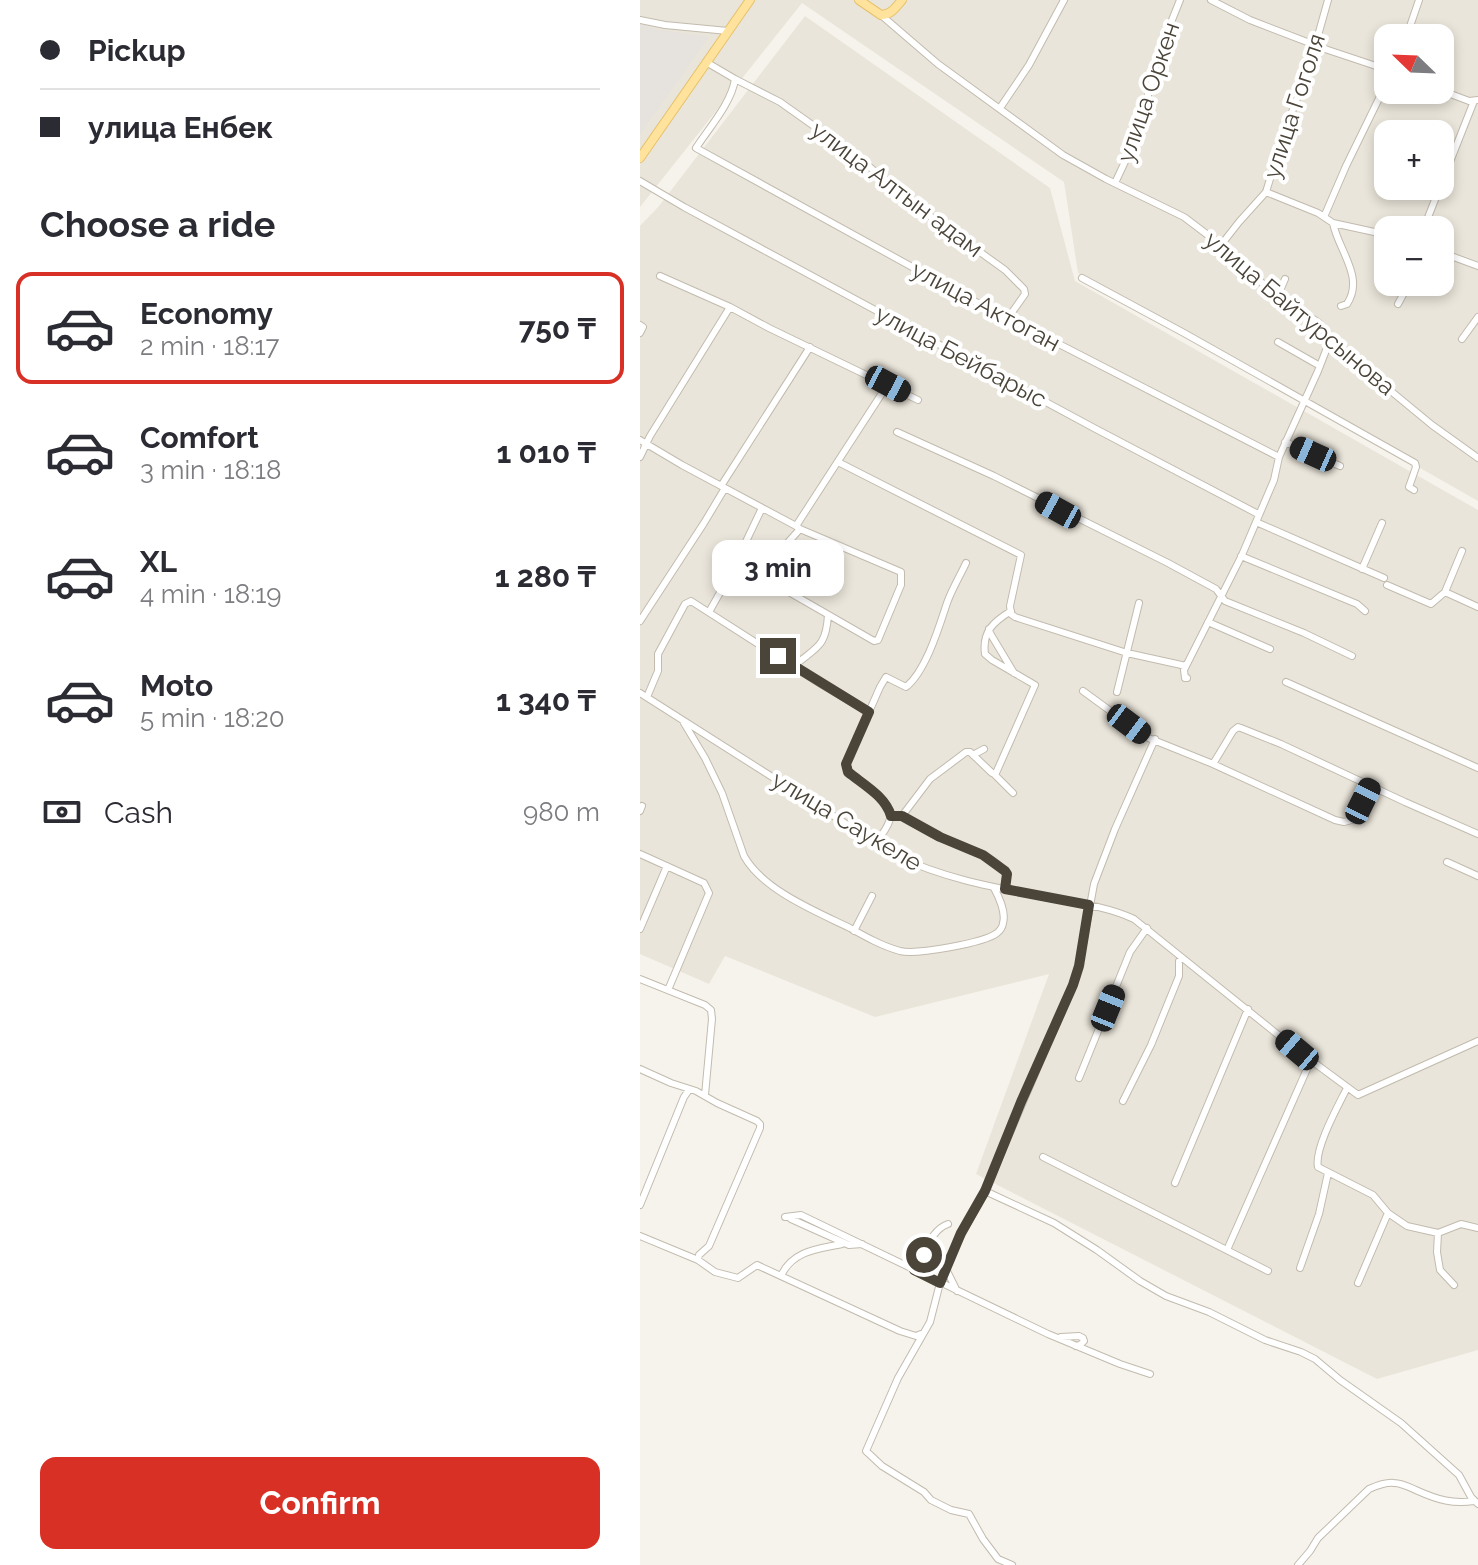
<!DOCTYPE html>
<html lang="en">
<head>
<meta charset="utf-8">
<style>
  body { margin:0; font-family:Raleway,sans-serif; background:#f7f7f7; color:#2b2b33; height:100vh; display:flex; flex-direction:column; font-size:30px; white-space:nowrap }
  * { box-sizing:border-box; margin:0 }
  p { font-size:26px; color:#7c7c81 }
  .icon { flex:none; width:44px; height:44px; fill:none; stroke:currentColor; stroke-width:2; stroke-linecap:round; stroke-linejoin:round }
  .map { position:relative; flex:1; overflow:hidden }
  .details { display:flex; flex-direction:column; background:#fff; width:640px }
  .details>* { flex:none }
  .top-card { display:grid; align-content:center; height:176px; padding:0 40px; background:#fff }
  .needle { width:52px; rotate:293deg }
  .tools { position:absolute; left:734px; top:24px; display:grid; gap:16px }
  .tools a { display:grid; place-items:center; width:80px; height:80px; border-radius:16px; background:#fff; box-shadow:0 4px 12px #0003; font-size:40px }
  .end { position:absolute; width:36px; height:36px; margin:-18px; border:10px solid #4b4439; background:#fff; box-shadow:0 0 0 4px #fff }
  .from { border-radius:50% }
  .bubble { position:absolute; height:56px; border-radius:16px; background:#fff; box-shadow:0 4px 12px #0003; font-size:26px; font-weight:700; line-height:56px; text-align:center }
  .car { position:absolute; width:24px; height:48px; margin:-24px -12px; border-radius:10px; box-shadow:0 0 6px 2px #0007; background:linear-gradient(#222 24%,#8ab4d8 0 40%,#222 0 76%,#8ab4d8 0 86%,#222 0) }
  .top-card b { display:flex; align-items:center; gap:28px; height:76px; font-size:30px }
  .top-card b+b { border-top:2px solid #e1e1e2 }
  .top-card i { width:20px; height:20px; background:#2b2b33 }
  ul { padding:0; list-style:none }
  li { display:flex; align-items:center; gap:24px; height:112px; margin:0 16px 12px; padding:0 24px; border:4px solid transparent; border-radius:16px }
  li div { flex:1 }
  li b { display:block; font-size:30px }
  li em { font-style:normal; font-weight:700 }
  li.selected { border-color:#d93025 }
  li>.icon { width:72px; height:72px; stroke-width:1.5 }
  h2 { padding:0 40px; font-size:36px; line-height:96px }
  .pay { display:flex; align-items:center; gap:20px; height:88px; padding:0 40px; font-size:30px }
  .pay p { margin-inline-start:auto }
  .action { display:flex; gap:16px; margin-top:auto; padding:16px 40px }
  .action a { flex:1; height:92px; border-radius:16px; background:#d93025; color:#fff; font-size:32px; font-weight:700; line-height:92px; text-align:center }
  main { display:flex; flex:1; min-height:0 }
  .map>svg:first-child { display:block }
  .residential { fill:#eae5da; fill-rule:evenodd }
  .industrial { fill:#e6e2dd }
  .lines { fill:none; stroke-linecap:round; stroke-linejoin:round }
  .minor-casing { stroke:#c2bbae; stroke-width:8 }
  .major-casing { stroke:#e6c16a; stroke-width:10 }
  .minor { stroke:#fff; stroke-width:6 }
  .major { stroke:#ffe39c; stroke-width:8 }
  .route { stroke:#4b4439; stroke-width:10 }
  .labels { text-anchor:middle; dominant-baseline:central; stroke-width:8; stroke-linejoin:round; paint-order:stroke }
  .street-label { font-size:24px; fill:#4b4439; stroke:#fff }
</style>
</head>
<body>
<main>
<section class="details">
<div class="top-card">
<b><i class="from"></i>Pickup</b>
<b><i></i>улица Енбек</b>
</div>
<h2>Choose a ride</h2>
<ul>
<li class="selected"><svg class="icon" aria-label="car" viewBox="0 0 24 24"><path d="M5 17H2v-5l4-1 3-4h7l3 4 3 1v5h-3M9 17h6M6 11h13"/><circle cx="7" cy="17" r="2"/><circle cx="17" cy="17" r="2"/></svg><div><b>Economy</b><p>2 min · 18:17</p></div><em>750 ₸</em></li>
<li><svg class="icon" aria-label="car" viewBox="0 0 24 24"><path d="M5 17H2v-5l4-1 3-4h7l3 4 3 1v5h-3M9 17h6M6 11h13"/><circle cx="7" cy="17" r="2"/><circle cx="17" cy="17" r="2"/></svg><div><b>Comfort</b><p>3 min · 18:18</p></div><em>1 010 ₸</em></li>
<li><svg class="icon" aria-label="car" viewBox="0 0 24 24"><path d="M5 17H2v-5l4-1 3-4h7l3 4 3 1v5h-3M9 17h6M6 11h13"/><circle cx="7" cy="17" r="2"/><circle cx="17" cy="17" r="2"/></svg><div><b>XL</b><p>4 min · 18:19</p></div><em>1 280 ₸</em></li>
<li><svg class="icon" aria-label="car" viewBox="0 0 24 24"><path d="M5 17H2v-5l4-1 3-4h7l3 4 3 1v5h-3M9 17h6M6 11h13"/><circle cx="7" cy="17" r="2"/><circle cx="17" cy="17" r="2"/></svg><div><b>Moto</b><p>5 min · 18:20</p></div><em>1 340 ₸</em></li>
</ul>
<div class="pay"><svg class="icon" aria-label="cash" viewBox="0 0 24 24"><path d="M3 7h18v10H3z"/><circle cx="12" cy="12" r="2"/></svg>Cash<p>980 m</p></div>
<div class="action"><a>Confirm</a></div>
</section>
<div class="map">
<svg width="838" height="1565" viewBox="0 0 838 1565">
  <rect width="100%" height="100%" fill="#f6f3ec"/>
  <path class="residential" d="M0,0H838V501L438,273L424,182L162,3L0,207ZM748,38H800V90H748ZM748,134H800V186H748ZM748,230H800V282H748Z
    M165,16L410,188L435,281L838,510V1350L737,1379L336,1174L409,974L235,1017L85,956L69,984L0,954V226L19,206Z"/>
  <path class="industrial" d="M0,24L14,29L69,37L0,134Z"/>
  <g class="lines">
    <g class="minor-casing">
      <path id="minor" d="M571,0L610,20L688,50L748,70
        M241,15L298,64L423,155L466,179L544,217L581,245L622,283L679,323L687,332L690,340L706,354L792,425L838,458
        M0,20L25,25L88,31
        M766,38L779,0
        M66,62L95,79C92,102 69,128 56,148L363,317L378,323L639,457
        M95,79L140,102L219,158L280,209L365,270L384,289L385,294L368,318
        M800,90L829,101L838,100
        M360,108L389,65L424,0
        M0,181L44,207L454,428L618,514
        M475,183L497,136L520,50L540,0
        M626,192L678,213L693,223L748,235
        M684,217L706,166L748,80
        M693,223C698,250 725,277 707,304L701,306
        M783,230L834,101
        M581,245L599,222L626,192L643,136L670,64L688,0
        M800,252L838,266
        M20,276L90,307L129,328L278,400
        M442,278L544,333L775,463L776,467L769,487L774,490
        M638,295L645,279
        M758,304L765,291L766,282
        M0,325L3,327L0,333
        M822,339L838,317
        M638,342L680,366
        M257,432L354,476L528,563L576,589L585,601L664,633L712,656
        M0,440L42,465L156,526L160,529L261,572V585L238,640L234,641L121,576V569L142,549L160,529
        M645,442L700,466
        M0,457L10,436L90,307
        M198,462L381,555L370,606L371,614L375,617L487,653L546,666
        M81,486L170,347
        M616,522L744,578
        M156,526L248,384
        M601,556L717,604L725,611
        M722,569L742,523
        M747,585L791,604L805,592L838,607
        M805,592L822,551
        M69,612L90,575L122,508
        M0,621L64,523L85,488
        M568,622L630,649
        M349,629L350,633L374,673
        M154,666C176,647 186,648 188,615
        M547,678H545L544,670L602,555L634,480L639,457L678,371L690,340
        M646,682L838,768
        M443,691L506,737L573,764L695,820L704,822L715,819L731,785
        M477,692L499,603
        M0,693L255,855C304,879 357,888 410,898C438,903 468,907 494,919L657,1050L718,1095L838,1041
        M7,697L18,671V654L45,604L51,601L179,683L229,712L206,764C209,784 256,797 250,819C248,827 241,836 236,842
        M229,712L240,687L246,677L266,687C286,671 299,627 307,603C312,589 320,576 326,563
        M44,723L65,758L82,793L104,856C123,890 175,911 210,928C226,937 242,946 260,951C276,955 344,943 357,933C360,931 363,926 363,923C366,913 359,897 354,888
        M333,755L344,749
        M573,764L593,731L598,727L601,728L641,744L765,802L838,834
        M354,774L373,793
        M0,811L2,806
        M258,816H262C274,824 287,832 301,838C325,848 351,853 367,874L365,889
        M262,816L290,779L326,752H330L352,773H356L395,685L352,660L345,654C342,632 353,622 371,611
        M0,854L64,883L69,893L28,990
        M807,862L838,876
        M0,929L27,866
        M214,931L232,896
        M0,979L65,1005L71,1010L72,1019L65,1095
        M0,1069L31,1083L56,1091L77,1103L117,1121L120,1124V1128L69,1246L59,1255L58,1260
        M439,1078L490,952L507,928
        M707,1088C698,1106 674,1149 678,1167L733,1195L748,1213L767,1226L798,1233L821,1224L838,1228
        M483,1101L511,1045L535,986L539,976V961L542,958
        M403,1157L628,1271
        M535,1183L608,1009
        M345,1191L414,1223L457,1250L500,1281L526,1296L569,1312L625,1340L661,1352L675,1359L700,1380L761,1423L819,1475L831,1497L838,1504
        M0,1205L44,1097L49,1090
        M145,1217L161,1215L408,1334L480,1364L510,1374
        M151,1219L209,1245L222,1244
        M798,1233L797,1252L800,1270L814,1285
        M0,1236L58,1260L75,1272L98,1278L117,1265L260,1331L276,1336L281,1334
        M587,1250L671,1060
        M660,1268L679,1214L688,1173
        M306,1269L317,1291
        M274,1270C285,1255 290,1230 308,1224
        M141,1276C152,1251 177,1249 202,1244
        M718,1283L748,1213
        M421,1337L439,1336L443,1338L444,1341L440,1345L436,1346
        M372,1565L358,1559L343,1539L329,1514L311,1510L291,1500L284,1492L242,1466L226,1451L258,1378L290,1322L300,1283L309,1258L345,1191L433,985L439,966L454,884L475,829L515,739
        M658,1565L670,1551L678,1538L729,1489C736,1486 746,1482 754,1483C762,1483 771,1488 778,1491C798,1500 813,1504 834,1501"/>
    </g>
    <g class="major-casing">
      <path id="major" d="M219,0L241,15C251,15 256,7 262,0
        M0,158L110,0"/>
    </g>
    <use href="#minor" class="minor"/>
    <use href="#major" class="major"/>
  </g>
  <g class="lines">
    <path class="route" d="M138,656L229,712L206,764L208,772C224,785 245,796 251,816H262L300,837L343,855L365,871L367,874L365,889L449,905L439,966L433,985L381,1102L345,1191L321,1233L300,1283L274,1270L284,1255"/>
  </g>
  <g class="labels">
    <g class="street-label">
      <text transform="translate(508 92) rotate(-71)">улица Оркен</text>
      <text transform="translate(654 106) rotate(-72)">улица Гоголя</text>
      <text transform="translate(257 189) rotate(37)">улица Алтын адам</text>
      <text transform="translate(346 306) rotate(28)">улица Актоган</text>
      <text transform="translate(660 313) rotate(40)">улица Байтурсынова</text>
      <text transform="translate(321 356) rotate(28)">улица Бейбарыс</text>
      <text transform="translate(207 821) rotate(31)">улица Саукеле</text>
    </g>
  </g>
</svg>
<div class="tools">
<a><svg class="needle" viewBox="-14 -14 28 28"><path d="M0-13l5 13h-10z" fill="#e53935"/><path d="M0 13l5-13h-10z" fill="#7c7c81"/></svg></a>
<a>+</a>
<a>−</a>
</div>
<i class="end from" style="left:284px;top:1255px"></i>
<i class="end" style="left:138px;top:656px"></i>
<div class="bubble" style="left:72px;top:540px;width:132px">3 min</div>
<i class="car" style="left:248px;top:384px;rotate:118deg"></i>
<i class="car" style="left:673px;top:454px;rotate:294deg"></i>
<i class="car" style="left:418px;top:510px;rotate:299deg"></i>
<i class="car" style="left:489px;top:724px;rotate:127deg"></i>
<i class="car" style="left:723px;top:801px;rotate:26deg"></i>
<i class="car" style="left:468px;top:1008px;rotate:22deg"></i>
<i class="car" style="left:657px;top:1050px;rotate:310deg"></i>
</div>
</main>
</body>
</html>
